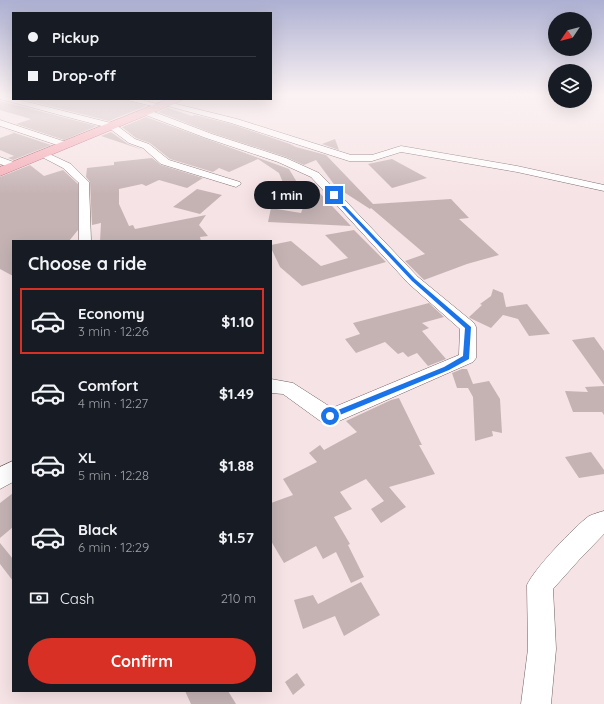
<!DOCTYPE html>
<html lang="en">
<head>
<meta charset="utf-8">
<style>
  body { margin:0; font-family:Quicksand,sans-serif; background:#242831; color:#f1f3f6; height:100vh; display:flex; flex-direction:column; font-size:15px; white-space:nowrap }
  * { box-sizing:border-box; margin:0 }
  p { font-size:13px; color:#9ea1a6 }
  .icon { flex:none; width:22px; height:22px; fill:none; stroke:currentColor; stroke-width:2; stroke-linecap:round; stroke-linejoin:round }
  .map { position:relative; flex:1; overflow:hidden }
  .details { position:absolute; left:12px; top:240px; width:260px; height:452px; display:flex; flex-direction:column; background:#171b24; border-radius:0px; box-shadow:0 4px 16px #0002 }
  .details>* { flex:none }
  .hud { position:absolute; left:12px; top:12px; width:260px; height:88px; border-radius:0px; box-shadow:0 4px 16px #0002; display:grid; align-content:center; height:88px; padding:0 16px; background:#171b24 }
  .needle { width:26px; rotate:235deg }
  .controls { position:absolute; left:548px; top:12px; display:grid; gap:8px }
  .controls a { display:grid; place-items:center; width:44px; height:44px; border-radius:50%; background:#171b24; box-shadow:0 4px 16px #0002; font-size:20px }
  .end { position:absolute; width:18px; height:18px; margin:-9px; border:5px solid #1a73e8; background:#fff; box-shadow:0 0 0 2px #fff }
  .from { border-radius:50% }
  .bubble { position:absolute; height:28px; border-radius:14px; background:#171b24; box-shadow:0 4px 16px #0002; font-size:13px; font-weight:700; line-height:28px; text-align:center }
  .hud b { display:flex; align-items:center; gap:14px; height:38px; font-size:15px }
  .hud b+b { border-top:1px solid #363941 }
  .hud i { width:10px; height:10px; background:#f1f3f6 }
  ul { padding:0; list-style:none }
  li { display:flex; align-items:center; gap:12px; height:66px; margin:0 8px 6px; padding:0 8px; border:2px solid transparent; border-radius:0px }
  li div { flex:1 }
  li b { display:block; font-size:15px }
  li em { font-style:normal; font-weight:700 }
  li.on { border-color:#d93025 }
  li>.icon { width:36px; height:36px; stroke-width:1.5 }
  h2 { padding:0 16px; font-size:18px; line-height:48px }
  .pay { display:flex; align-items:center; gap:10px; height:44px; padding:0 16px; font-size:15px }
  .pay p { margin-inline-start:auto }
  .primary-button { display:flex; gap:8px; margin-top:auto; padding:8px 16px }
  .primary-button a { flex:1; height:46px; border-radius:24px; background:#d93025; color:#fff; font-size:16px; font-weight:700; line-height:46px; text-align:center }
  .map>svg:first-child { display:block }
  .building { fill:#c5b3b4 }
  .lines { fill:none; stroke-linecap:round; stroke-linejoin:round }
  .street-casing { stroke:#716162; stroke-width:1 }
  .primary-casing { stroke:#ab5b66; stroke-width:1 }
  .street { fill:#fff; fill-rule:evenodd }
  .primary { fill:#f4acb6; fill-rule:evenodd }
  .route { fill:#1a73e8 }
</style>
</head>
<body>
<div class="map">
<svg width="604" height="704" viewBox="0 0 604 704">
  <rect width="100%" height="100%" fill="#f6e3e5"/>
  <path class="building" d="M22,99H123L146,106L109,121Z
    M0,101L97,126L64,140L16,124L31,119L0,110Z
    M168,108L192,116L195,115L231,124L290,144L296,147L326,155L373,204L451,199L469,218L459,219L499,255L467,264L424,280L405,261L425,254L371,208L370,209L336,187L316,160L304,165L286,157L212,133L158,112Z
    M146,117L289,169L301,189H316L351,226L268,222L271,208L301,213L305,202L274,190H286L279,173L258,159L229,172L219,168L213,172L170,159L150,143L136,138L122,127Z
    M3,129L51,145L13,160L8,158L14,156L0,150V138L14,133Z
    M111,132L128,144L143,150L101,136Z
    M335,139L339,150L322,144Z
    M152,158L161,165L203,178L187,188L159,180L146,186L142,184L119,189V204L129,226L133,225L135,229L206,215L199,225L208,236L200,237L201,241H100L101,223L92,225L90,182L86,177L87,168L114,165V162Z
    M392,159L427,178L392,188L368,164Z
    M30,165L44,176L63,170L78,184V230L69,241H13V276L0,269V177Z
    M197,189L222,195L200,214L173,207Z
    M354,230L386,262L302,286L280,267L271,248V245L291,241L321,266L348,258L325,235Z
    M493,289L503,293L506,307L527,304L550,334L529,336L518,319L503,315L491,328L470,318L469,317L482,305L480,304L491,296Z
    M429,303L444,317L422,323L429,328L422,331L446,359L428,366L417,353L408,357L403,352L398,354L385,342L356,353L345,339L360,334L353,323Z
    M594,337L604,351V385L572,340Z
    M462,369H467L473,384L489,381L500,399L502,433L492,431L493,436L475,441L473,397L468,388H457L452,373Z
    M604,386V415L602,412H573L565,391L588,392L585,387Z
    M399,398L422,445H419L435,474L389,487L406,507L381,523L371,509L384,501L366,479L340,492L352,509L334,517L350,544L348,545L364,577L351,583L336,552L323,559L316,546L284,563L271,541V503L293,495L283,479L317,462L309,453L320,445L324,450L357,432L346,421L391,400Z
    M591,452L604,470V474L579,478L565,457Z
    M13,493V527L0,538V503Z
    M0,543L13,559V581L0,564Z
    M361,582L380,615L344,636L335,616L303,629L294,600L313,595L318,604Z
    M297,673L305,685L293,695L285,682Z
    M185,691H228L236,704H191Z"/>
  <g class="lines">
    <g class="street-casing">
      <path id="street" d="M0,95L115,124L135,139L149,144L169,160L240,182L241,184L236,187L161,164L143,148L129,143L109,128L0,99Z
        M124,99H139L164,106L160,108Z
        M164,101L237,119L351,155H372L401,146L517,166L604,185V191L517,172L401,152L372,161H349L231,123L164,105Z
        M143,110H149L212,134L286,158L319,173L418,277L474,323L476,327V358L473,362L330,425L323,423L283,394L271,393V379L293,383L332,408L459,355L460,329L408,283L311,177L278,162L206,138L143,114Z
        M0,120L69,143L71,145L66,148L0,126Z
        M43,151L71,164L89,182L91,241H79V183L63,168L40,156L38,154L40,152Z
        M0,157L19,164L20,166L15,169L0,164Z
        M13,461V482L0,489V467Z
        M604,511V534L579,560L553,589L556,649L551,704H521L528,649L527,585C534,569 574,527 589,516C594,514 599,512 604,511Z"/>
    </g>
    <g class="primary-casing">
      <path id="primary" d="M168,99H182L181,101L0,176V167Z"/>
    </g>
    <use href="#street" class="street"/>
    <use href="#primary" class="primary"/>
  </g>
  <linearGradient id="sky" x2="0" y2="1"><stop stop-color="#adb0d2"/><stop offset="0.49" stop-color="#fbf2f3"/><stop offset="1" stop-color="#fbf2f3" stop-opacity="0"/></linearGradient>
  <rect width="604" height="194" fill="url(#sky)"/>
  <path class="route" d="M334,194L415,279L471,327L469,359L449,370L330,419L327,416L328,414L444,367L463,356L465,328L412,281L332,196Z"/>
</svg>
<div class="controls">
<a><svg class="needle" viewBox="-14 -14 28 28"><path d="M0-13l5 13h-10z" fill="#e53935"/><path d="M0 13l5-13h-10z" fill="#9ea1a6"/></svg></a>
<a><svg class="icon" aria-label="layers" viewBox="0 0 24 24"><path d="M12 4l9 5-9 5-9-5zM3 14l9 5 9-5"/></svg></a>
</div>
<i class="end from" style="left:330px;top:416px"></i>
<i class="end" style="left:334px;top:195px"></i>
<div class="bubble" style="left:254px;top:181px;width:66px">1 min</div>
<div class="hud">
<b><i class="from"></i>Pickup</b>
<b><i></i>Drop-off</b>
</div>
<section class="details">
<h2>Choose a ride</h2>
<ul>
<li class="on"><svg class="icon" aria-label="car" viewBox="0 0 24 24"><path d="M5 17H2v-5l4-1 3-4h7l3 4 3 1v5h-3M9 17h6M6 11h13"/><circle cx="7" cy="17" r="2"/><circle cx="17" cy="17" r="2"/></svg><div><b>Economy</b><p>3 min · 12:26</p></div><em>$1.10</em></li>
<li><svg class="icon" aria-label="car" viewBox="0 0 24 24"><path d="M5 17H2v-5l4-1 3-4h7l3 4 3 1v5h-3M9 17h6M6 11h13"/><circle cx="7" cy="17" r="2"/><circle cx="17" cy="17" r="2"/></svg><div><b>Comfort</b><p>4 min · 12:27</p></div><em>$1.49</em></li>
<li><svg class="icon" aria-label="car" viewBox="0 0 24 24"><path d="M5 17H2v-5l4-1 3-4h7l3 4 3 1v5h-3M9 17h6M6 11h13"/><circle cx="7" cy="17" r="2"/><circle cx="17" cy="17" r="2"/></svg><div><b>XL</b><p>5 min · 12:28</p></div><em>$1.88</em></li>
<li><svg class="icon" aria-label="car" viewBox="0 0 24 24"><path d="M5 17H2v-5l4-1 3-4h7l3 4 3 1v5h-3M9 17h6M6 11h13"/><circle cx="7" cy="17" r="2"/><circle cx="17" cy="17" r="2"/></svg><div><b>Black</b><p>6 min · 12:29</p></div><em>$1.57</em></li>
</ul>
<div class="pay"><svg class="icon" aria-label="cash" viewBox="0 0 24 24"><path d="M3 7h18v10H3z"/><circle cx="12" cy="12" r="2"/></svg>Cash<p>210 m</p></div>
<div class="primary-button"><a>Confirm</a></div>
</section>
</div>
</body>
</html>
